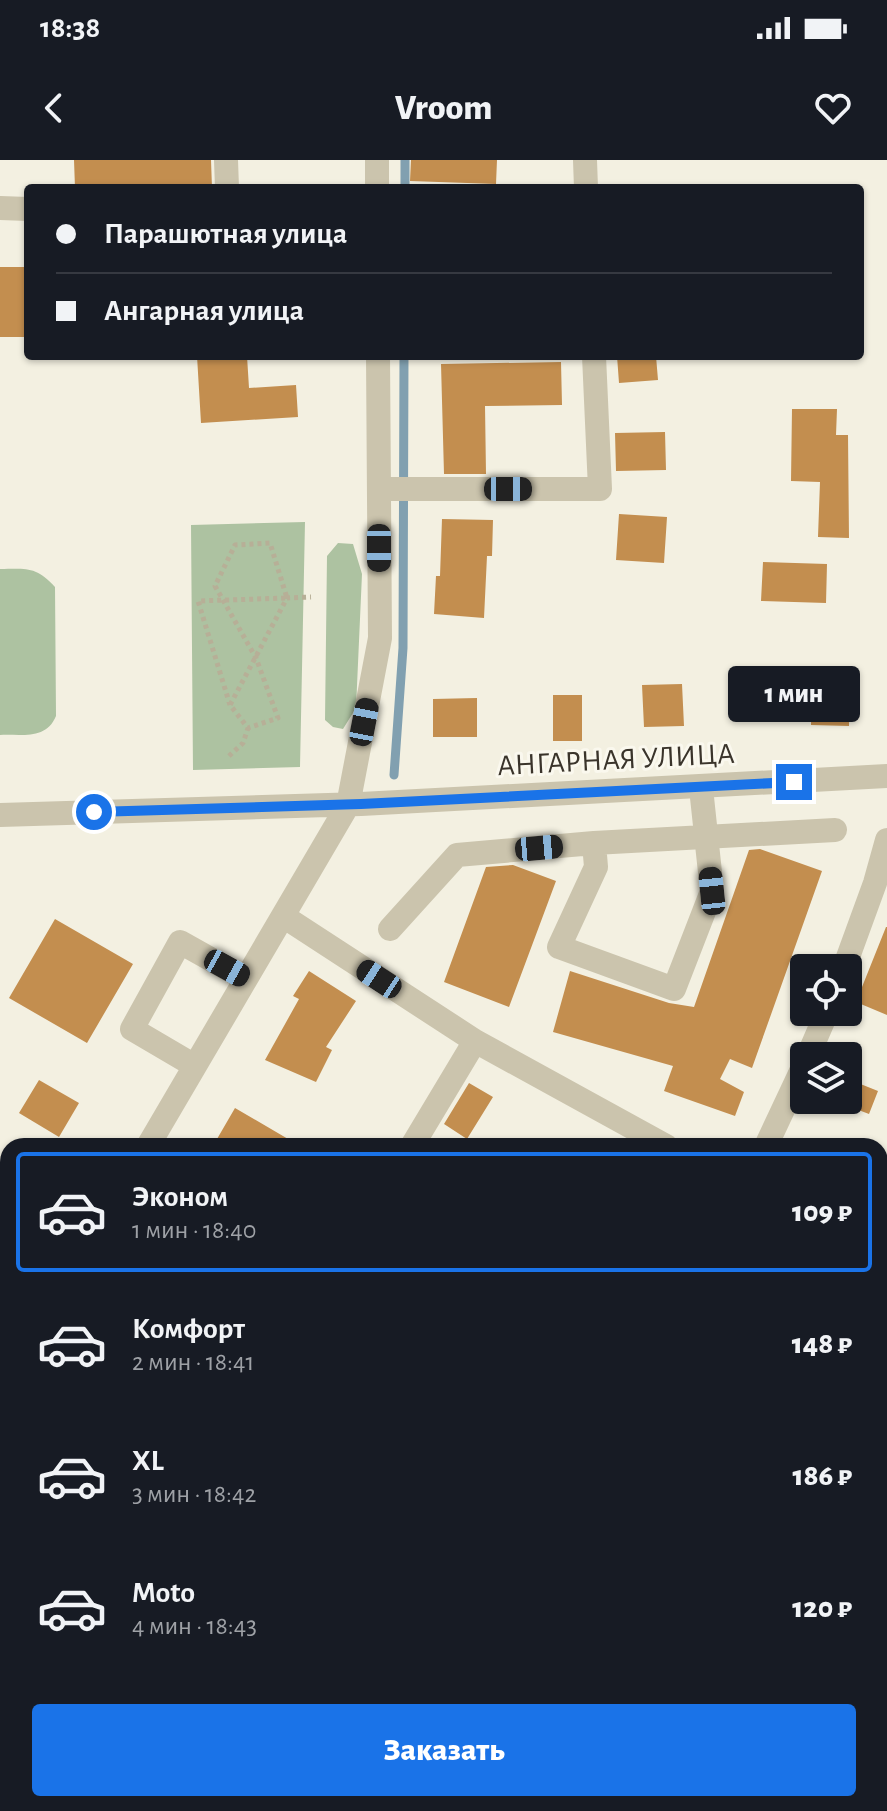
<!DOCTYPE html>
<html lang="ru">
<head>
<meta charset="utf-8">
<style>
  body { margin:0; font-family:"Alegreya Sans",sans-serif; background:#242831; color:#f1f3f6; height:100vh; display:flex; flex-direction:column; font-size:30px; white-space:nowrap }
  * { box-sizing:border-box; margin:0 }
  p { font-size:26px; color:#9ea1a6 }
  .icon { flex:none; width:44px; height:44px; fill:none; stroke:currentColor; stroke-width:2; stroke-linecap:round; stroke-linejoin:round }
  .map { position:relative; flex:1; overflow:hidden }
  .panel { position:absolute; left:0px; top:978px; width:888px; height:674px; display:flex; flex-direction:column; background:#171b24; border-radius:24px 24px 0 0; box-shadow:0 2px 6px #0004 }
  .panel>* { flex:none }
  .banner { position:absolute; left:24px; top:24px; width:840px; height:176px; border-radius:8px; box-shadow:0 2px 6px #0004; display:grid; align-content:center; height:176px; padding:0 32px; background:#171b24 }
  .fabs { position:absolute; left:790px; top:794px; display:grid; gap:16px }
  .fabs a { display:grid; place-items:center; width:72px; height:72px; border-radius:8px; background:#171b24; box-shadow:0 2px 6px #0004; font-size:40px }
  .end { position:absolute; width:36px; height:36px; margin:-18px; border:10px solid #1a73e8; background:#fff; box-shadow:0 0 0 4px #fff }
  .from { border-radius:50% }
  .bubble { position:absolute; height:56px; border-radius:8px; background:#171b24; box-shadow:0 2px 6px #0004; font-size:26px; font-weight:800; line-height:56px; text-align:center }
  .car { position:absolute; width:24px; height:48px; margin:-24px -12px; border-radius:10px; box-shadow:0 0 6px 2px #0007; background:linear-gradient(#222 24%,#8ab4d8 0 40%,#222 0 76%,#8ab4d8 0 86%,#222 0) }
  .banner b { display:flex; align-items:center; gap:28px; height:76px; font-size:30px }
  .banner b+b { border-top:2px solid #363941 }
  .banner i { width:20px; height:20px; background:#f1f3f6 }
  ul { padding:14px 0 0; list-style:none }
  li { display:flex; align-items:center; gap:24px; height:120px; margin:0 16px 12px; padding:0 16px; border:4px solid transparent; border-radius:8px }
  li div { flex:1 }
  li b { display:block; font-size:30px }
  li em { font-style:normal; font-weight:800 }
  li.current { border-color:#1a73e8 }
  li>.icon { width:72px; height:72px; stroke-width:1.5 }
  .action { display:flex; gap:16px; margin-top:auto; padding:16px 32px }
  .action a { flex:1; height:92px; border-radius:8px; background:#1a73e8; color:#fff; font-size:32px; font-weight:800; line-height:92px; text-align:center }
  .status { display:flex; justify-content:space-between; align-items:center; height:56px; padding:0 40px; background:#171b24; direction:ltr }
  .status svg { height:22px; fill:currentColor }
  header { display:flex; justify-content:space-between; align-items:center; height:104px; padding:0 32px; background:#171b24; font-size:36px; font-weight:800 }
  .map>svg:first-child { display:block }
  .green { fill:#adc2a1 }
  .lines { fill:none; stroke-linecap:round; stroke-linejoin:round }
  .stream { stroke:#81a0b0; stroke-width:9 }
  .building { fill:#c38e4f }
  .path { stroke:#b7af97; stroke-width:5; stroke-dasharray:4 4; stroke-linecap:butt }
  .minor { stroke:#cbc4ad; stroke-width:24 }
  .route { stroke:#1a73e8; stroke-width:10 }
  .labels { text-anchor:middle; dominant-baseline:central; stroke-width:6; stroke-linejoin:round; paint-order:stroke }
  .street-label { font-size:30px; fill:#3a342b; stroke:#faf8ee }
</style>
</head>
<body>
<div class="status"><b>18:38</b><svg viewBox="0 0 49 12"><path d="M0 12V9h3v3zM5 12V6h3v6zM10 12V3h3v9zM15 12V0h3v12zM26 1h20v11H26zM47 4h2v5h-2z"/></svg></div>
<header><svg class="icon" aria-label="back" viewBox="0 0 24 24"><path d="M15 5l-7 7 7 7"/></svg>Vroom<svg class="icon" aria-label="heart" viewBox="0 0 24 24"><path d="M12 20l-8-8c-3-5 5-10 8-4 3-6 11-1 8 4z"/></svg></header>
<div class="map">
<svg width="887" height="1651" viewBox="0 0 887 1651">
  <rect width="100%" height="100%" fill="#f3f0e1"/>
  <path class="green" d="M305,362L300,607L193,610L191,365Z
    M338,383L353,384L362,414L356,548L343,569L333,567L325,560L327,396Z
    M0,409C26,409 36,406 55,427L56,556C46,580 23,574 0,575Z"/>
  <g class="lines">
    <path class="stream" d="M405,28V0
      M394,615L403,488L404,196"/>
  </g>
  <path class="building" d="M74,0H211L212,28H75Z
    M411,0H497L496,24L410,21Z
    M0,107H28V177H0Z
    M197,196H247L249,228L296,225L298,257L201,263Z
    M617,196H656L658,220L619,223Z
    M561,202L562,245L485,246L486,314H444L441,204Z
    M792,249H837L836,275H848L849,378L818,377L820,322L791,321Z
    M665,272L666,310L616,311L615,273Z
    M619,354L667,357L664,403L616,400Z
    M442,359L493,360L492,396H487L484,458L434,454L436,416H440Z
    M763,402L827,404L826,443L761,441Z
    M812,512L850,513L849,566L811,565Z
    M682,524L684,566L644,567L642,525Z
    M553,535H582V581H553Z
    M477,538V577H433V539Z
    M760,689L822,711L752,908L730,899L720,919L744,932L735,956L664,931L673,906L553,872L570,811L669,843L694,847L749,690Z
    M513,705L556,721L509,847L444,822L486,707Z
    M55,759L133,804L87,883L9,838Z
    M886,767H887V855L856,842Z
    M309,811L356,841L326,887L332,890L316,922L265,900L299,839L293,836Z
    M848,919L878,931L869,954L848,946Z
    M39,920L79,943L59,977L19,953Z
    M469,923L493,937L467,979L444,964Z
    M235,948L300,986H230L217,979Z"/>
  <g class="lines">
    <path class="path" d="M230,545L198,441L287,438L270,383L235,385L215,426L256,498L278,558L248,568L230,545L287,438L311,437
      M229,596L243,583L248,568"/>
    <path class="minor" d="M226,0L227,28
      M377,0V28
      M585,0L586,28
      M0,48L28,49
      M379,329H600L594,196
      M0,655L361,644L887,616
      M594,683L835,670
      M283,756L475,881L666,986
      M390,769L457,695L594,683L596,707L559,787L674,829L712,731L701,628
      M844,808L875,723L887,680
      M808,896L827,852
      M195,906L132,869L180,782L246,819
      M148,986L348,645L380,478L378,196
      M412,986L475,881
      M766,986L804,905
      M880,1111L887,1116
      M0,1239L8,1225
      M880,1402L887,1390
      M14,1651L18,1644
      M395,1651L400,1644
      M741,1651L745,1644"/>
  </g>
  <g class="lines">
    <path class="route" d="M94,652L361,644L794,622"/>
  </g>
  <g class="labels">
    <g class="street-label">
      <text transform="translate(616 600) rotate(-3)">АНГАРНАЯ УЛИЦА</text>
    </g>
  </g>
</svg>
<div class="fabs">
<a><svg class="icon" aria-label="locate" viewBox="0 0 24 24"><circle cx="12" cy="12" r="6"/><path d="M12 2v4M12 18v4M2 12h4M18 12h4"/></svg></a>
<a><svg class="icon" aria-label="layers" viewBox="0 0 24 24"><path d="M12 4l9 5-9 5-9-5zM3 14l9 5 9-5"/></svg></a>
</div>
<i class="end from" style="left:94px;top:652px"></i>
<i class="end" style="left:794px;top:622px"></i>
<div class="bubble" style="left:728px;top:506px;width:132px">1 мин</div>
<i class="car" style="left:508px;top:329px;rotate:90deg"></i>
<i class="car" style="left:379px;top:388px;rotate:180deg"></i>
<i class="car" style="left:364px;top:562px;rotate:11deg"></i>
<i class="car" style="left:539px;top:688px;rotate:85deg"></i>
<i class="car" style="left:712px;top:731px;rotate:354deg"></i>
<i class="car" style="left:227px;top:808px;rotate:119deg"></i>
<i class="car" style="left:379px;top:819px;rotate:303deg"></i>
<div class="banner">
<b><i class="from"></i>Парашютная улица</b>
<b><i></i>Ангарная улица</b>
</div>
<section class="panel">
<ul>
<li class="current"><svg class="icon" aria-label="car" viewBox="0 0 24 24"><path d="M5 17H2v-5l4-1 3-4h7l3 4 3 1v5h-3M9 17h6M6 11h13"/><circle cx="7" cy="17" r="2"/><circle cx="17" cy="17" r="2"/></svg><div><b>Эконом</b><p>1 мин · 18:40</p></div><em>109 ₽</em></li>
<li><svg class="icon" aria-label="car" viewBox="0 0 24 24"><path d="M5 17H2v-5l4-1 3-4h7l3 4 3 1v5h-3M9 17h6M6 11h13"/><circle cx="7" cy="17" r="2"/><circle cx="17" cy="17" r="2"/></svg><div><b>Комфорт</b><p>2 мин · 18:41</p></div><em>148 ₽</em></li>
<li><svg class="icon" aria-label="car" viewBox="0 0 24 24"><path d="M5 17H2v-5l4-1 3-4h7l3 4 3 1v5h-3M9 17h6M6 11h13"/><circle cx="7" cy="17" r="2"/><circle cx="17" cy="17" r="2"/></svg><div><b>XL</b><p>3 мин · 18:42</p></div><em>186 ₽</em></li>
<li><svg class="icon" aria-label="car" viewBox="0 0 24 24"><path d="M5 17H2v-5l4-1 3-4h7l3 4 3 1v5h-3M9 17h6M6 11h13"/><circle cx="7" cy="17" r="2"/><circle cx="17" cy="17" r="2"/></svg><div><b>Moto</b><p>4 мин · 18:43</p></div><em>120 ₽</em></li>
</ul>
<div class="action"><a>Заказать</a></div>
</section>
</div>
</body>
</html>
